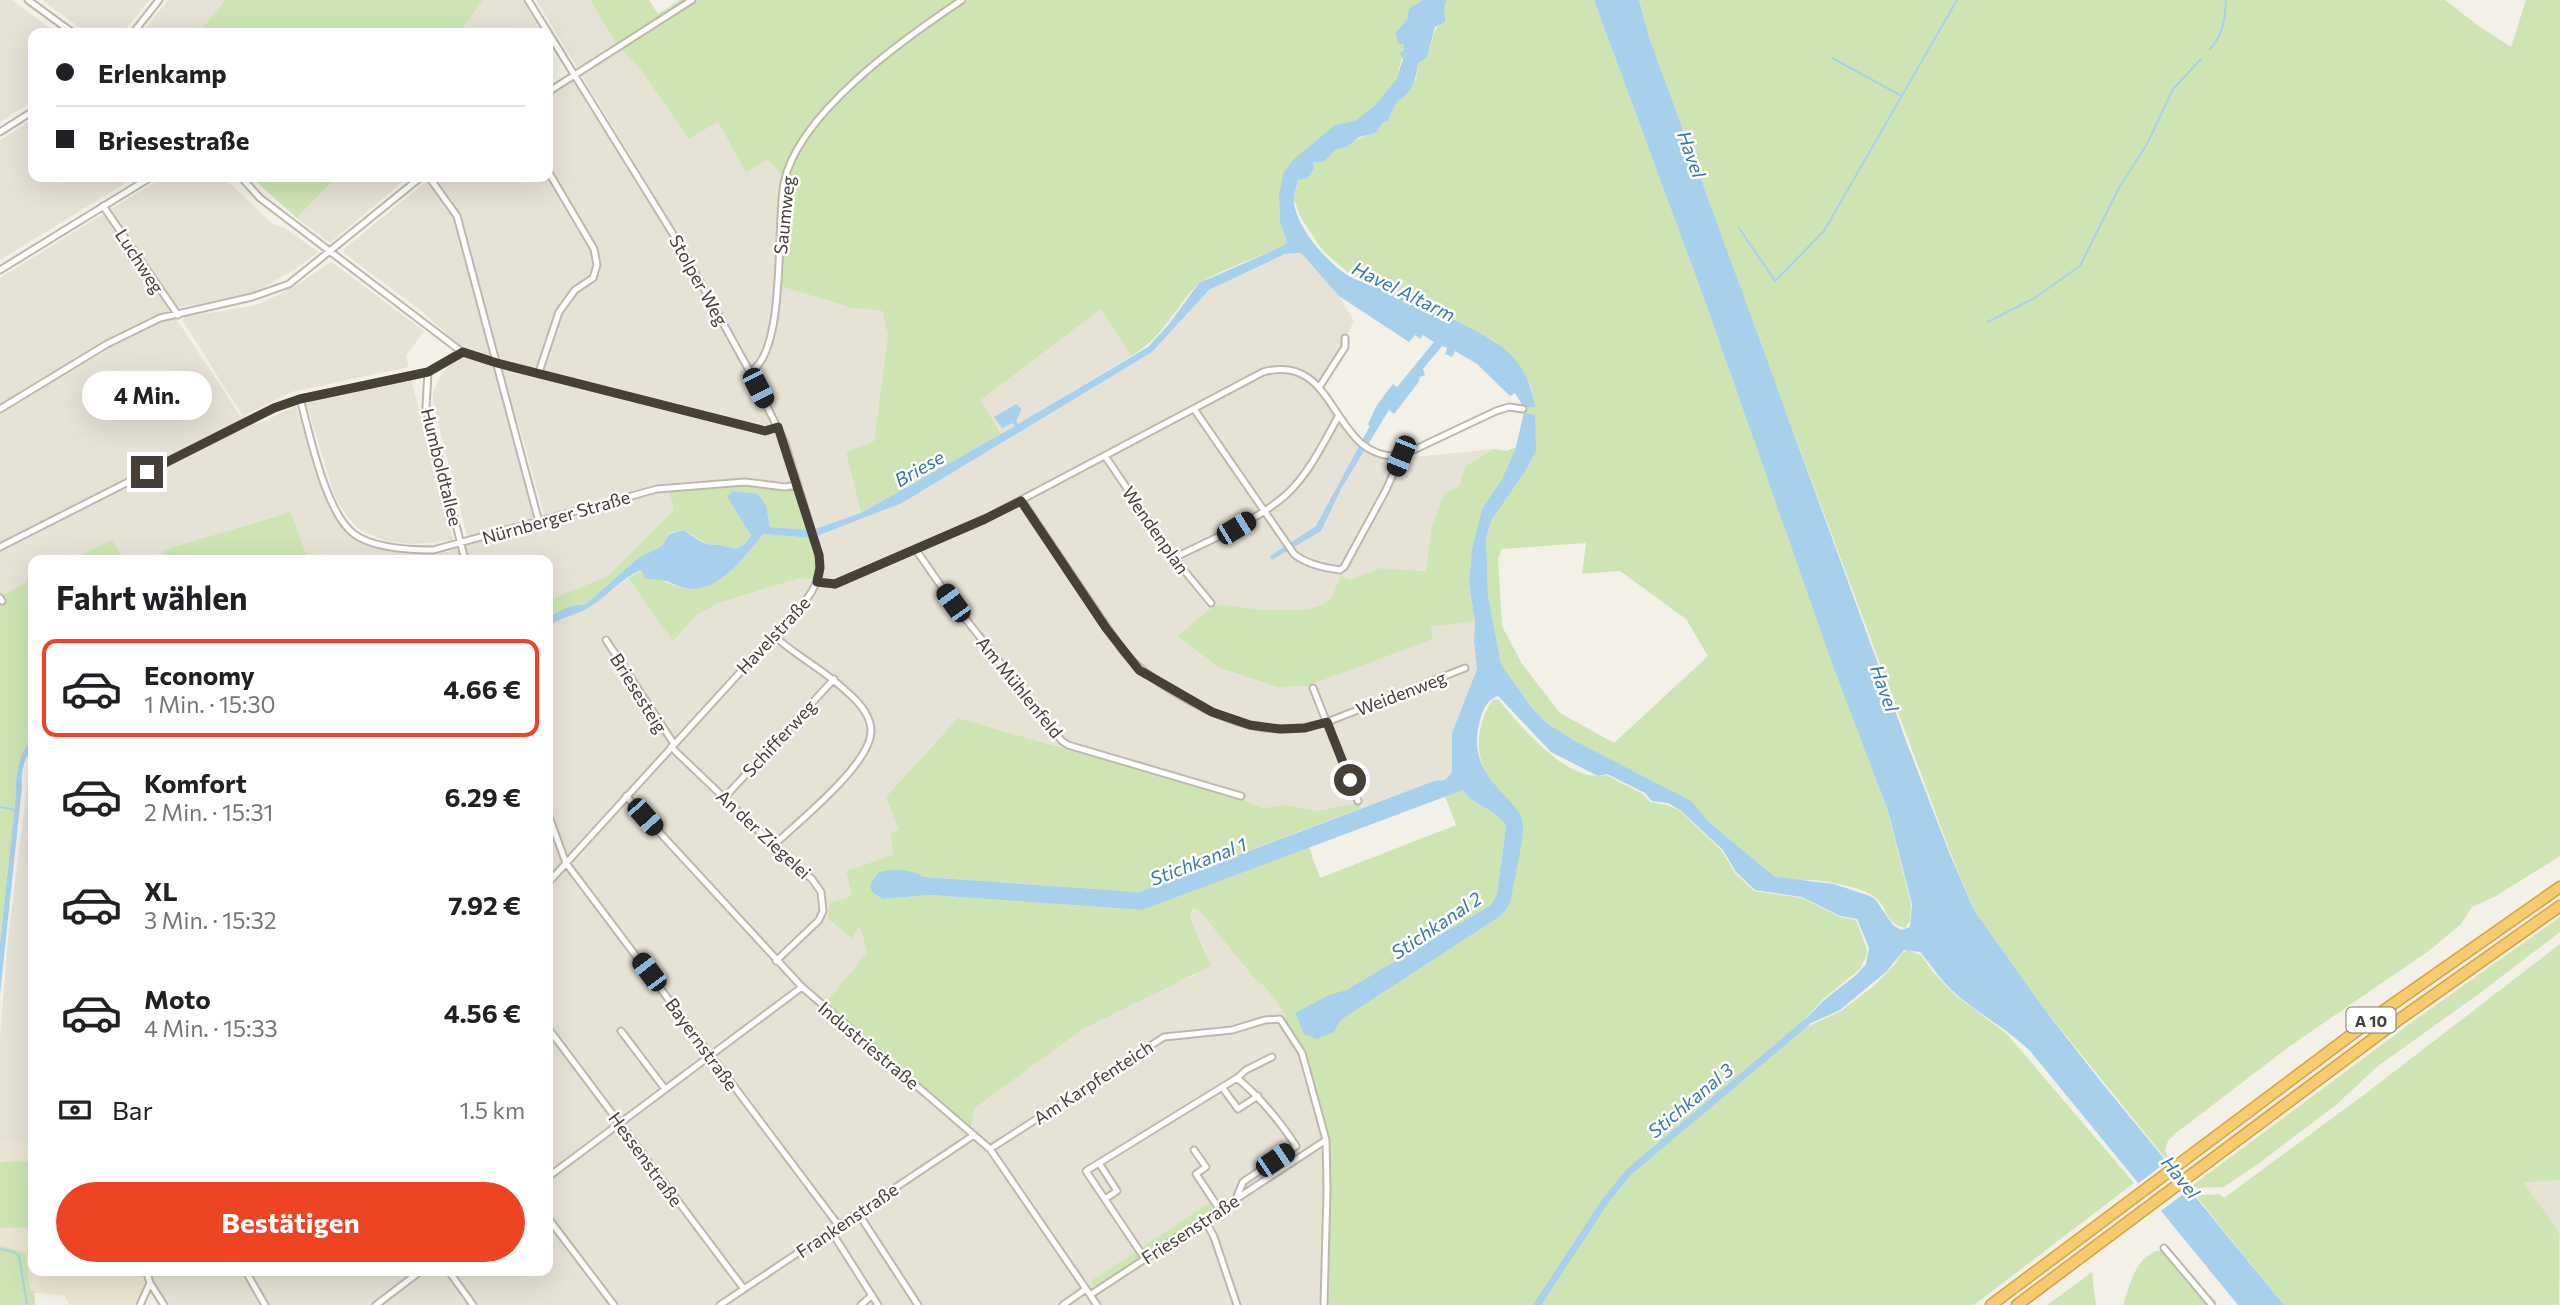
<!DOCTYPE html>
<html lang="de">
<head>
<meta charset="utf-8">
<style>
  body { margin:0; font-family:Commissioner,sans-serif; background:#f6f6f6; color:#202124; height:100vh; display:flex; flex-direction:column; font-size:26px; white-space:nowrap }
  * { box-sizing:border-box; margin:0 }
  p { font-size:23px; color:#757577 }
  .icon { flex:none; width:38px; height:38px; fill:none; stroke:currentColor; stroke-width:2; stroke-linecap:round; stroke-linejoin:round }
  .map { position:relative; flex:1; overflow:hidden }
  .drawer { position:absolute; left:28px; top:555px; width:525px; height:721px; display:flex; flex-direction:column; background:#fff; border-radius:14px; box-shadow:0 7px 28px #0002 }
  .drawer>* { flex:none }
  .guide { position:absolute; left:28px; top:28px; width:525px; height:154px; border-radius:14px; box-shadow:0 7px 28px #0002; display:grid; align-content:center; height:154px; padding:0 28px; background:#fff }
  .end { position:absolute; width:32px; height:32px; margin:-16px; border:9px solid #464037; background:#fff; box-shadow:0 0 0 4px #fff }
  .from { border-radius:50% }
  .bubble { position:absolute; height:49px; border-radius:24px; background:#fff; box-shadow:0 7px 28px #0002; font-size:23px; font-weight:700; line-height:49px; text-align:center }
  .car { position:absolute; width:21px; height:42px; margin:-21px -10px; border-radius:9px; box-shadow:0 0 5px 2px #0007; background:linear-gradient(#222 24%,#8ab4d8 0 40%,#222 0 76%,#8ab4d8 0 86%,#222 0) }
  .guide b { display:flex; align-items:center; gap:24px; height:66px; font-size:26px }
  .guide b+b { border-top:2px solid #e0e0e0 }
  .guide i { width:18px; height:18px; background:#202124 }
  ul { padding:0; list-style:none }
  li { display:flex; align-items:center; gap:21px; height:98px; margin:0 14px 10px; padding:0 14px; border:4px solid transparent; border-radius:14px }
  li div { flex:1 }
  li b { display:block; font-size:26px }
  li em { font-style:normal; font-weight:700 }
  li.selected { border-color:#ef4423 }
  li>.icon { width:63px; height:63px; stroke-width:1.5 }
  h2 { padding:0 28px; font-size:32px; line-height:84px }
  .pay { display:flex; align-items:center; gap:18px; height:77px; padding:0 28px; font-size:26px }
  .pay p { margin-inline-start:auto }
  .cta { display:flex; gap:14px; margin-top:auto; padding:14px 28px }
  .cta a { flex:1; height:80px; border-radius:42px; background:#ef4423; color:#fff; font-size:28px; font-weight:700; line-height:80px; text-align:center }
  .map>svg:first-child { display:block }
  .residential { fill:#e7e2d6 }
  .education { fill:#ebe5d3 }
  .green { fill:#cee5b3; fill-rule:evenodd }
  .water { fill:#a7d0ed }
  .pier { fill:#f3f0e8 }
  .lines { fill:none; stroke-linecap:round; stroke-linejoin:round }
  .stream { stroke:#a7d0ed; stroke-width:2 }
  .canal { stroke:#a7d0ed; stroke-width:7 }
  .minor-casing { stroke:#beb8ab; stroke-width:9 }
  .motorway-casing { stroke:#d6a03f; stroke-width:13 }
  .minor { stroke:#fff; stroke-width:5 }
  .motorway { stroke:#f7cb70; stroke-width:10 }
  .route { stroke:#464037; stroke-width:9 }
  .labels { text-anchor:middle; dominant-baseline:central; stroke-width:5; stroke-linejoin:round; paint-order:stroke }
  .shield { fill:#fff; stroke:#7e7973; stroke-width:2 }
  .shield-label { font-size:16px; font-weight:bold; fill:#464037 }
  .street-label { font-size:18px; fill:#464037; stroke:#fff }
  .water-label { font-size:19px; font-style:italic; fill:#3579ad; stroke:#fff }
</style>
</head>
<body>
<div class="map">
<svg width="2560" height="1305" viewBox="0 0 2560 1305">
  <rect width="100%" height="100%" fill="#f3f0e8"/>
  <path class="residential" d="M0,0H12L57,33H33V101L0,122Z
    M42,0H149L123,33H87Z
    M168,0H225L198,33H142Z
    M483,0H523L544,33H459Z
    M536,0H590L616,43L640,69L689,139L718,122L746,173L768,159L782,176L775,292L771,329L759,364L750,370L685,246Z
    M574,78L679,248L777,426L765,430L540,371L560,313L576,292L594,279L599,266L596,249L548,163V98Z
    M33,119V177H135L0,260V140Z
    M163,177H223L273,224L285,228L318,252L294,270L250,295L173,308L108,211Z
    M336,177H408L330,243L297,218Z
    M432,177H547L592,249L595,265L592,278L574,289L557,311L537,371L499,361L464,350L423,312L344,253V249Z
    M106,212L241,417L243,416L183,321L185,317L252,306L264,302L302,282L331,262L424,331L406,356L409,367L291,392L244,416L258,424L296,406L328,504L342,527L354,538L385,550L410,554L448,552L460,545L464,560H308L291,512L164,550L168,560H123L113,539L71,560H33V579L4,594L0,598V278Z
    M1301,253L1339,296L1354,321L1342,345L1316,386L1338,422L1352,439L1376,455L1395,459L1494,449L1465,466L1459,487L1431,529L1427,571L1380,568L1349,580L1332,597L1319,606L1308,609L1265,610L1225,605L1177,636L1220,668L1277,687L1433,639L1431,627L1475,621L1474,641L1477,669L1452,733V772L1449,776L1445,780L1434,781L1361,808L1359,803L1325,811H1309L1285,805L1263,808L1240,799L958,718L899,831L892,833L894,855L846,871L867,952L822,1008L970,1130L975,1108L1083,1029L1168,986L1196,975L1205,950L1190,917L1194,909H1198L1253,977L1266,988L1288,1016L1282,1019L1304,1054L1328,1138L1330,1190L1326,1305H164L139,1271L548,1270V627L560,617L586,609L628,578L673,640L697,615L719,603L800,578L816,580L812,538L902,503L1152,352L1209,290L1285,254Z
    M779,286L852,308L882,311L888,335L874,441L846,452L861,513L812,530L786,443L751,372L758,368L763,362Z
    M1101,309L1131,356L1001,434L981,400Z
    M463,354L495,365L535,518L467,536L433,403V392L441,375L455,358Z
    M498,365L770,432L778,429L796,485H778L752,480L733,479L657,484L544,515L523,439Z
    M411,379L431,456L453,540L414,544L386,541L360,530L350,520L336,499L305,401Z
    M669,490L675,510L616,569L608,576L548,600V560H466L462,545L519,532Z
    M33,765V1140H0V1038L8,938L27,786Z
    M2560,1180V1305L2559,1231L2524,1183Z"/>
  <path class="education" d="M0,1140H33V1270L139,1271L148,1282L134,1305H69L65,1296L30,1292L26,1253L0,1245Z"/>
  <path class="green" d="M225,0H483L459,33H211L203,27Z
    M590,0H649L658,14L680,0H1423L1409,8L1407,20L1396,32L1403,44L1404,50L1396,80L1375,105L1355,121L1335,126L1279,196L1280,222L1287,242L1281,247C1265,254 1206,276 1197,285C1172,311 1165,336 1131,356L1101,309L981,400L1001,434L861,513L846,452L874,441L888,335L882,311L852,308L776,285L782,176L768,159L746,173L718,122L689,139L640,69L616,43Z
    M1447,0H1594L1710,315L1807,591L1888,812L1911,904L1910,921L1905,928C1885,925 1887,903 1872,895C1855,886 1832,882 1813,880C1800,880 1788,881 1775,877L1710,823L1690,801L1583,746L1548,724L1531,707L1501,664L1488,595L1486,538L1492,519L1506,498L1535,415L1524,412V408L1535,407L1531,386L1524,372L1493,340L1417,299L1350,274L1323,251L1301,218L1294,200L1298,180L1308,177L1313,163C1332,160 1326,154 1338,149C1351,143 1361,136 1376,133L1382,123L1388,121L1397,101L1416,79L1418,63C1437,50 1426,35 1445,18L1443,8ZM1586,543L1582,574L1620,571L1686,619L1708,656L1614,743L1560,713L1522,664L1502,626L1498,558L1502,549Z
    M1639,0H2445L2476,24L2511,47L2526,0H2560V856L2496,896L2472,907L2461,924L2430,950L2290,1046L2176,1133L2168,1141L2165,1150L2168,1158L2166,1159L2042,1006L1974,910L1952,857L1754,326L1649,37Z
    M251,177H336L297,218Z
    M1516,447L1502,479L1482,509L1469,585L1475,621L1431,627L1433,639L1307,686L1277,687L1220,668L1177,636L1214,606L1225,605L1265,610L1308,609L1319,606L1332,597L1341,575L1349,580L1380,568L1426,571L1431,529L1444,494L1459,486L1465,466L1494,449L1507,451Z
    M752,484L796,486L810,530L770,527L766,505L758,495L733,491L728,496L751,537L742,547L737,550H731L723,545L707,544L683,530L669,533L662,546L638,558L586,604L570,606L548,617V600L608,576L674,510L669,490L711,489Z
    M291,512L308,560H168L163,550Z
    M763,534L812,538L819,562L816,580L800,578L719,603L697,615L673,641L628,578L642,570C657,577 675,589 692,589C721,590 747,554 763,534Z
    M113,539L123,560H71Z
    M33,579V737C19,758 15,768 16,794L0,943V598L4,594Z
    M1498,699C1520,725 1567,784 1606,775L1643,794L1650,802L1667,805L1679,810L1722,851L1735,873L1754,891L1802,898L1840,917L1856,920L1867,949V955L1860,969L1822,1000L1797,1028L1628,1169L1605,1199L1590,1223L1533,1305H1326L1330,1190L1328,1138L1304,1054L1282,1019L1287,1016L1266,988L1253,977L1198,909H1193L1190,917L1211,966L1083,1029L975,1108L970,1130L825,1004L867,952L860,926L852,938L828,919L830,903L852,896L846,871L893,855L891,833L899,830L886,797L958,718L1240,799L1263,808L1285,805L1317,811L1359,803L1361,808L1140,892L924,877L920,875L872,892L883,899L930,895L1142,910L1309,847L1320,878L1456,825L1445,796L1463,790C1473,807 1493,806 1506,826L1497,894L1491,905L1346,990L1325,997L1334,1032L1341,1020L1499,917L1507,909L1523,823C1501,794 1472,769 1480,731C1482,720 1486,709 1493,700Z
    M2560,917V932L2476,996L2378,1066L2336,1105L2258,1164L2224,1187L2189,1188L2415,1020Z
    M2560,944V1180L2524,1183L2559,1231V1305H2284L2192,1191L2204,1195L2219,1194L2224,1198L2365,1094Z
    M1908,950L1921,955L1933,972L1955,995L2006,1033L2134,1183L1974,1305H1540L1608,1203L1644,1160L1800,1030L1841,1011L1876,984L1895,964L1902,953Z
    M33,1161V1227L0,1228V1162Z
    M1209,1203L1214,1211L1097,1289L1091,1281Z
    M0,1245L26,1253L30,1291H34L35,1305H0Z
    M2161,1250L2208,1305H2123C2130,1284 2136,1254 2161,1250Z
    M2092,1272L2096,1305H2047Z"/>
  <path class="water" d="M1423,0H1447C1442,9 1446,14 1445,22L1435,27L1427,57L1418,63C1416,79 1412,94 1397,101L1388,121L1382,123L1376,133L1359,137L1348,146L1335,150L1325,161L1313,163L1314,168L1308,178L1298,180C1297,186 1294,194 1294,201C1295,226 1328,264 1349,276C1365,285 1387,290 1405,296C1423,302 1440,312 1457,321C1500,343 1527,356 1535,407L1524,408L1515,393L1510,396L1477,364L1455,351L1452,357L1445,354L1447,348L1442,346L1423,369L1425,375L1420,377L1418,383L1394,414L1389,410L1341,489L1321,531L1272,560L1270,556L1316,526L1370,426L1368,424L1377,405L1393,384L1397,387L1434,342L1423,335L1420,339L1415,335L1409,342L1339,296L1301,253L1285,254L1209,290L1152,352L902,503L812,538L763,534C747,554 721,590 692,589C683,589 674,584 666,581C659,579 652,580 645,578L641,570C620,579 607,597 588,608C574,616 562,616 548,627V617L570,606L586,604L638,558L662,546L669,534L683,530C690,534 699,542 707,544C712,545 718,544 724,546C737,551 742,549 751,536L727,496L733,491L758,494L766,505L770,527L812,530L861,513L1015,426L1013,423L1002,428L994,417L1016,404L1022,409L1016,421L1018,424L1148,347L1169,324L1199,283L1281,247L1287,242L1280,222L1279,196L1283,174L1293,160L1335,125L1355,121L1375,105L1396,80L1403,59L1400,53L1404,50L1403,44H1398L1396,32L1407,20L1409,8Z
    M1594,0H1639L1649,37L1908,746L1951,857L1974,910L2042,1006L2098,1078L2284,1305H2238L2031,1052C2008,1029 1980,1015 1956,994C1942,982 1932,966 1920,952L1904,950L1886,972L1840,1010L1800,1028L1799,1026L1823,1001L1856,975L1866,964L1869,948L1857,919L1840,916L1802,897L1755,890L1736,872L1723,850L1680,810L1668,803L1652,801L1645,793L1607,774L1598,776L1551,752L1498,696C1487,700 1483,709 1480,720C1471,754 1483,773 1506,797C1513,805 1522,813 1523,824C1524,841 1514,880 1511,899L1507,909L1499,917L1341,1020L1334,1032L1317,1039L1304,1034L1295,1013L1329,995L1346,990L1491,905L1497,894L1506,826C1493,806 1473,807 1463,790L1142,910L930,895L883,899L872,892L870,885L879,872C896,868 909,869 924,877L1140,892L1434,781L1445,780L1452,772V733L1477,669L1474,641L1475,621L1469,585L1472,550L1482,509L1502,479L1516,447L1524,412L1535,415L1536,451L1524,473L1492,519L1486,538L1488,595L1501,664L1531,707L1548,724L1575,741L1691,801L1710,823L1775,877L1834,884L1870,896L1875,899L1893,925L1901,930L1910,927L1912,904L1888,811L1832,663L1710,315Z
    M33,737C33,755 19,759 22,786L0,995V943L16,794C15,771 19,756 33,737Z"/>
  <path class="pier" d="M2170,1159L2193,1187L2158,1213L2135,1186Z"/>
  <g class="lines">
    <path class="stream" d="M2210,49C2223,36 2225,18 2226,0
      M1832,58L1900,95
      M1739,228L1775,281L1824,231L1957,0
      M1988,322L2036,297L2080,266L2120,186L2147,144L2173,89L2201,59
      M0,807L16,810
      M0,1249L14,1252L19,1256L27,1305"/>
    <path class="canal" d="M1537,1305L1606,1200L1630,1171L1807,1022"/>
    <g class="minor-casing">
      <path id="minor" d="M28,0L73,33
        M528,0L681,247L750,372L785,443L819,555C822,572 817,586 806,600L548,883
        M133,33L159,0
        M548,92L692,0
        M0,132L33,111
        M241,177L260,198L462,352L497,363L765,431L778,427
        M429,177L457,216L539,522
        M103,206L178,315
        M0,270L151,177
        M462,352L428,372L426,407L465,560
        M539,372L559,312L575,290L593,278L597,265L594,249L548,171
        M750,372C787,352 776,223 784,183C798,113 905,38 962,0
        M1320,386L1345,347V338
        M300,399C310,434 325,512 354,534C373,548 411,550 433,550L657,489L745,482L785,487L797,485
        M0,409L107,344L160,318L252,297L289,284L421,177
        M1194,409L1294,554C1306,564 1325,568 1340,570L1344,567L1386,490L1401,456
        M1105,456L1174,558L1211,603
        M1022,501L1123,651C1155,687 1230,729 1279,729C1296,730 1311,726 1327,722L1465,668
        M0,547L274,408L300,399L428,372
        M916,550L953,603L1062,741L1068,745L1241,796
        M1174,558C1212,539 1255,522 1287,494C1309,473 1323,444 1338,417
        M817,582L835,584L985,519L1263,372C1340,351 1329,461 1401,456L1496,411L1509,407L1523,409
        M0,598L2,601
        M773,635C796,656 823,669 846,691C858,701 871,715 871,731C871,764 798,822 774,845
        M606,640L674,744
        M1313,688L1358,801
        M671,747L790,861L812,879L821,892L823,911L819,920L776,961
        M626,796L802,987L990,1149L1097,1305
        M725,797L834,679
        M548,814L566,863L839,1226
        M548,1028L744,1289
        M621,1031L665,1089
        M1237,1078L1246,1070L1272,1057
        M1222,1087L1238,1109L1258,1096
        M990,1149L1164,1037L1232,1030L1265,1020L1280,1019L1302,1053L1326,1140L1327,1190L1324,1305
        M1194,1150L1206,1167L1196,1174L1220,1210
        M1099,1163L1117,1191L1105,1199
        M548,1177L802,987
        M858,1213L918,1305
        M548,1218L614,1305
        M1205,1220L1214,1237L1237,1305
        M831,1231L878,1305
        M2164,1248L2212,1305
        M1145,1259L1086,1171L1237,1078C1261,1098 1279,1120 1296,1146L1243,1182L1236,1199
        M146,1270L150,1283L164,1305
        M245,1270L265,1305
        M448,1270L473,1305
        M1090,1295L1326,1140
        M140,1305L150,1283
        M376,1305L422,1270
        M720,1305L974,1135
        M861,1305L872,1295
        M1063,1305L1086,1289"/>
    </g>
    <g class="motorway-casing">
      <path id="motorway" d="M1991,1305L2383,1011L2560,887
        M2017,1305L2397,1021L2560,906"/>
    </g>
    <use href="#minor" class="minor"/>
    <use href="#motorway" class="motorway"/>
  </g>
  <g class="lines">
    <path class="route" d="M147,472L274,408L300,399L428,372L463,352L497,363L765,431L778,427L819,555L820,568L817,582L835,584L985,519L1021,501L1106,628L1139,670L1212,712L1250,725L1280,729L1305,728L1327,722L1350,780"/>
  </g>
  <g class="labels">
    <rect class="shield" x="2346.5" y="1007.5" width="49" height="25" rx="5"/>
    <g class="shield-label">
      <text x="2371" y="1020">A 10</text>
    </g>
    <g class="street-label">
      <text transform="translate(784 215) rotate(-84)">Saumweg</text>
      <text transform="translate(140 261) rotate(57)">Luchweg</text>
      <text transform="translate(699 280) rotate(61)">Stolper Weg</text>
      <text transform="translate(442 467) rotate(76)">Humboldtallee</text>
      <text transform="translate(556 517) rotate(-16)">Nürnberger Straße</text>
      <text transform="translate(1156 530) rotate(55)">Wendenplan</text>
      <text transform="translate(773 635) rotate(-47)">Havelstraße</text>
      <text transform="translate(1020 687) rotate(51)">Am Mühlenfeld</text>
      <text transform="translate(639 693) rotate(58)">Briesesteig</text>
      <text transform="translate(1401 693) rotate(-21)">Weidenweg</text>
      <text transform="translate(779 738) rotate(-47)">Schifferweg</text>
      <text transform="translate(764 834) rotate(43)">An der Ziegelei</text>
      <text transform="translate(702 1044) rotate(54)">Bayernstraße</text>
      <text transform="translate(869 1045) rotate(40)">Industriestraße</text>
      <text transform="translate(1093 1082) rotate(-33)">Am Karpfenteich</text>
      <text transform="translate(646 1159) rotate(54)">Hessenstraße</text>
      <text transform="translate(847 1220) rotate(-34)">Frankenstraße</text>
      <text transform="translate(1190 1229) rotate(-33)">Friesenstraße</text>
    </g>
    <g class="water-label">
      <text transform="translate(1692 154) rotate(70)">Havel</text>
      <text transform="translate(1404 291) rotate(26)">Havel Altarm</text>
      <text transform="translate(919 468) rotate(-30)">Briese</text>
      <text transform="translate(1885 688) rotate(70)">Havel</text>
      <text transform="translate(1198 861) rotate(-21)">Stichkanal 1</text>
      <text transform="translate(1436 925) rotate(-34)">Stichkanal 2</text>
      <text transform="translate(1690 1100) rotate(-40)">Stichkanal 3</text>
      <text transform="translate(2181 1177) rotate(51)">Havel</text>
    </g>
  </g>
</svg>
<i class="end from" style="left:1350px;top:780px"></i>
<i class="end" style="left:147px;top:472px"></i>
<div class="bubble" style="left:82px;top:371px;width:130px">4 Min.</div>
<i class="car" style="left:758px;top:388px;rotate:153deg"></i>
<i class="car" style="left:1401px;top:456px;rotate:202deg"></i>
<i class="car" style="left:1236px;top:528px;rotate:59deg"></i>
<i class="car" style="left:953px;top:603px;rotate:324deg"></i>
<i class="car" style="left:645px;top:817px;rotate:138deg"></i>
<i class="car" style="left:649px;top:972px;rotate:323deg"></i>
<i class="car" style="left:1275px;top:1160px;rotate:56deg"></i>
<div class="guide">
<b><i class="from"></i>Erlenkamp</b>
<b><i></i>Briesestraße</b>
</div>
<section class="drawer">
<h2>Fahrt wählen</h2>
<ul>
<li class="selected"><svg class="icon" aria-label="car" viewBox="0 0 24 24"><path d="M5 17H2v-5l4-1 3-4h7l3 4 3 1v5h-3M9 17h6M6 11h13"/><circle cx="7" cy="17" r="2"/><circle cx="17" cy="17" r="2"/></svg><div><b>Economy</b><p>1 Min. · 15:30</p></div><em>4.66 €</em></li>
<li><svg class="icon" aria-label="car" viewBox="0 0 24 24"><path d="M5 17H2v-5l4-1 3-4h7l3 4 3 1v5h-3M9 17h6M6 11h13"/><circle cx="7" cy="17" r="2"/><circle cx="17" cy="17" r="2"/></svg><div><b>Komfort</b><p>2 Min. · 15:31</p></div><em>6.29 €</em></li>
<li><svg class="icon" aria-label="car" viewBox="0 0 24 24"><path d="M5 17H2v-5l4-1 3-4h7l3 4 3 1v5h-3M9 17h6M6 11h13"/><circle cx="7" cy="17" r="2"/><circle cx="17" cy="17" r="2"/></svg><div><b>XL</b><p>3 Min. · 15:32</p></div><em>7.92 €</em></li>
<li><svg class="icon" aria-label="car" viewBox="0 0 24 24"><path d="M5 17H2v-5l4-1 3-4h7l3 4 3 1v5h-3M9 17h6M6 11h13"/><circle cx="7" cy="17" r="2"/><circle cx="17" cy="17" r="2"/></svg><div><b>Moto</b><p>4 Min. · 15:33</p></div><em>4.56 €</em></li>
</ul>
<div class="pay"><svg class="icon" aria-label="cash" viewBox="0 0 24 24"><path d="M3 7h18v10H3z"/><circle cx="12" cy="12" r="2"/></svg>Bar<p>1.5 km</p></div>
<div class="cta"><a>Bestätigen</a></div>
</section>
</div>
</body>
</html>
